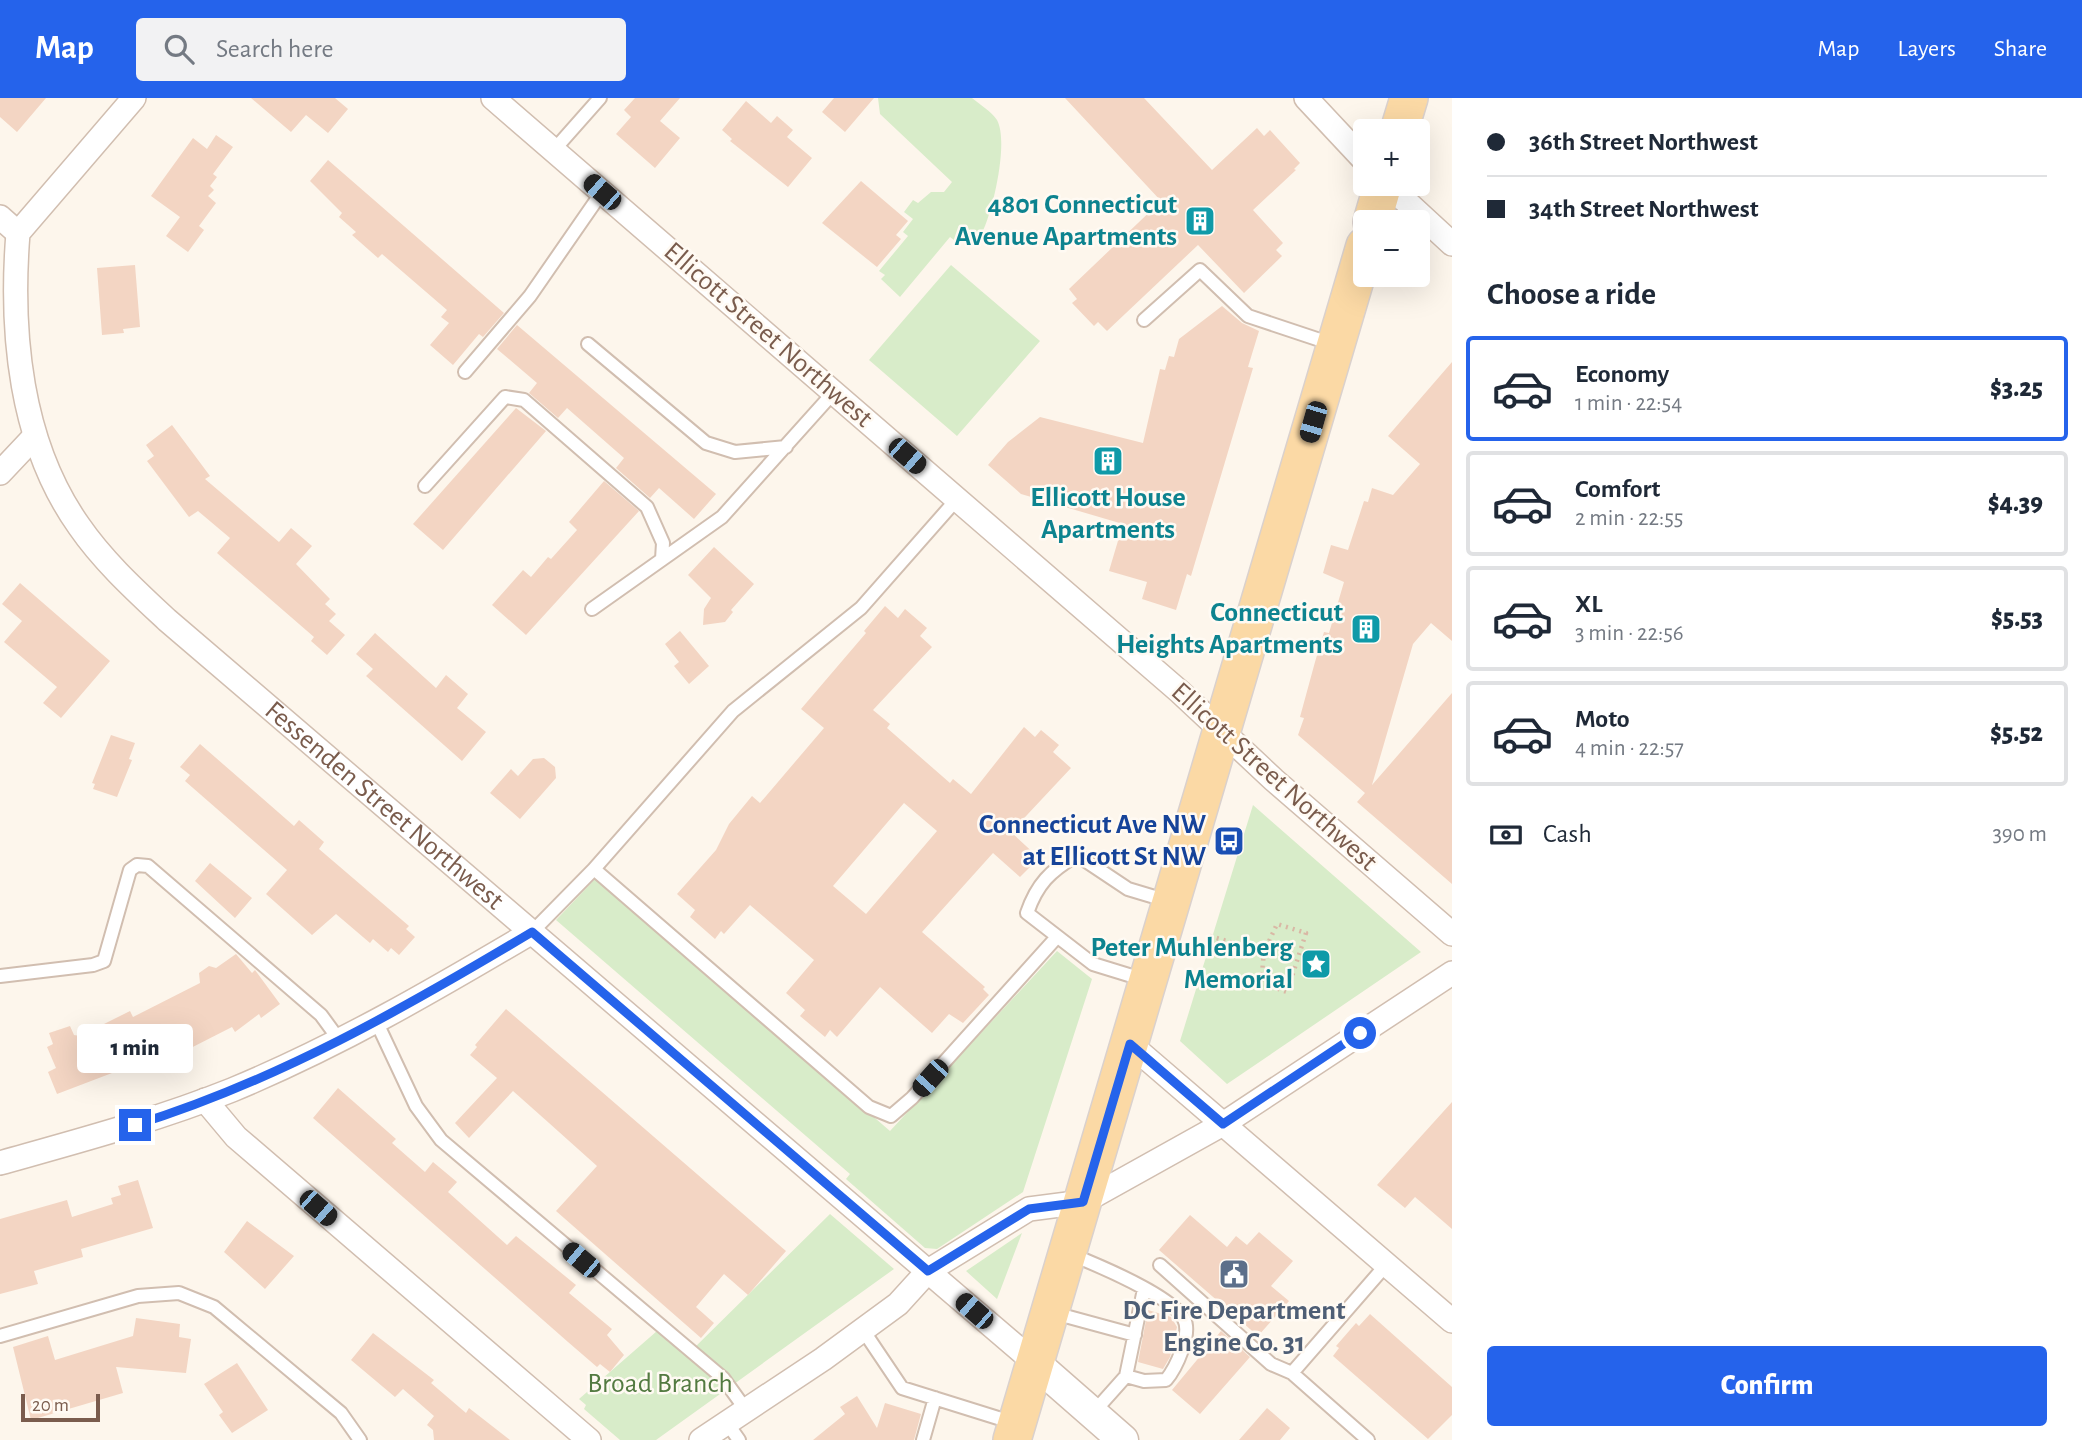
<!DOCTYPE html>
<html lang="en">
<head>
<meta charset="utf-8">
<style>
  body { margin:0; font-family:"Alegreya Sans",sans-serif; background:#f2f2f3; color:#1f2937; height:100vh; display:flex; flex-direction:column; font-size:26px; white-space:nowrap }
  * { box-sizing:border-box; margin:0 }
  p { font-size:23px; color:#747a83 }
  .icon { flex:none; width:38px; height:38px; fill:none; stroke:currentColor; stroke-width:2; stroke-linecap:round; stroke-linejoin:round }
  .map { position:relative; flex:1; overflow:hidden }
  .drawer { display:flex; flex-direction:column; background:#fff; width:630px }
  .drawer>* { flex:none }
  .hud { display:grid; align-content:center; height:154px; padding:0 35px; background:#fff }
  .buttons { position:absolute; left:1353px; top:21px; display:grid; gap:14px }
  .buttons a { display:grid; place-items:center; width:77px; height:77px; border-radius:7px; background:#fff; box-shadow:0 7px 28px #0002; font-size:35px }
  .scale { position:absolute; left:21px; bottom:18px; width:79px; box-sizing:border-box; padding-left:7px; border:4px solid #7a5c4d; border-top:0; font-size:19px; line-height:24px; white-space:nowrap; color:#7a5c4d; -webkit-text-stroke:5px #fffaf3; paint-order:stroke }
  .end { position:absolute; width:32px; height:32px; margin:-16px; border:9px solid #2563eb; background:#fff; box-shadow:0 0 0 4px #fff }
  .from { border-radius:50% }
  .bubble { position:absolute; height:49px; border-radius:7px; background:#fff; box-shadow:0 7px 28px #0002; font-size:23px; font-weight:800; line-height:49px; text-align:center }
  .car { position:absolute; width:21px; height:42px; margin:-21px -10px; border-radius:9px; box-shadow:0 0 5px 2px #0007; background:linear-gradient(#222 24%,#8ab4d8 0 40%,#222 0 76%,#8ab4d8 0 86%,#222 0) }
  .hud b { display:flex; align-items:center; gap:24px; height:66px; font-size:26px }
  .hud b+b { border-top:2px solid #e0e1e3 }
  .hud i { width:18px; height:18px; background:#1f2937 }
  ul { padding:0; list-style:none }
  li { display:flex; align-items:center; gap:21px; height:105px; margin:0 14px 10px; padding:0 21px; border:4px solid #e0e1e3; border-radius:7px }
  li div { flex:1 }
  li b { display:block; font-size:26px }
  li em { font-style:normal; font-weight:800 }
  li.on { border-color:#2563eb }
  li>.icon { width:63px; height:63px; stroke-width:1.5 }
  h2 { padding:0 35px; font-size:32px; line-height:84px }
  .pay { display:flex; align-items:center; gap:18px; height:77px; padding:0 35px; font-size:26px }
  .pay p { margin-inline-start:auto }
  .cta { display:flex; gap:14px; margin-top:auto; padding:14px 35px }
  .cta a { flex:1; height:80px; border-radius:7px; background:#2563eb; color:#fff; font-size:28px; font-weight:800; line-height:80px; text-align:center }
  header { display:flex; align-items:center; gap:42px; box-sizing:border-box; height:98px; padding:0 35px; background:#2563eb; color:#fff }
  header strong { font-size:33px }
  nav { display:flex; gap:38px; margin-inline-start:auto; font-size:24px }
  .search { width:490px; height:63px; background:#f2f2f3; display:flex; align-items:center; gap:18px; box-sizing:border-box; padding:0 24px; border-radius:7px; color:#747a83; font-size:26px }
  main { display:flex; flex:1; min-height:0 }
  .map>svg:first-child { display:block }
  .green { fill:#d8ecc9 }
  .building { fill:#f3d5c3; fill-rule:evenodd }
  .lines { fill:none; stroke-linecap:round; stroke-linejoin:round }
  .service-casing { stroke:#d1beb0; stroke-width:16 }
  .minor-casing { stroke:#d1beb0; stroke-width:26 }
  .tertiary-casing { stroke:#d1beb0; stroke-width:33 }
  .primary-casing { stroke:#dad1cd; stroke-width:40 }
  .path { stroke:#d9b8a5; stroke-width:4.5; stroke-dasharray:2 5; stroke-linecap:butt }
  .service { stroke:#fff; stroke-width:12 }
  .minor { stroke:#fff; stroke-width:23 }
  .tertiary { stroke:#fff; stroke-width:30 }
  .primary { stroke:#fbd9a5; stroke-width:37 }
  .route { stroke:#2563eb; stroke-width:9 }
  .labels { text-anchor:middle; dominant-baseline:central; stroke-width:5; stroke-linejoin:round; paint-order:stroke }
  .culture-label { font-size:28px; font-weight:bold; fill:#0d838f; stroke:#fffaf3; text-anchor:end }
  .street-label { font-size:28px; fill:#7a5c4d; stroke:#fffaf3 }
  .transit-label { font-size:28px; font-weight:bold; fill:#164399; stroke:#fffaf3; text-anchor:end }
  .service-label { font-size:28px; font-weight:bold; fill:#4e5e75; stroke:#fffaf3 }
  .park-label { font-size:28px; fill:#537a41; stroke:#fffaf3 }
</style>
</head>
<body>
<header>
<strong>Map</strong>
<div class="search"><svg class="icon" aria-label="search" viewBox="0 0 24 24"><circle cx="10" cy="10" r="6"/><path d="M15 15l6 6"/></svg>Search here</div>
<nav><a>Map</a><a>Layers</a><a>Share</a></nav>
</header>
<main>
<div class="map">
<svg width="1452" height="1342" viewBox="0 0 1452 1342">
  <rect width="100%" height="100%" fill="#fdf6ec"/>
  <path class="green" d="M878,0H972C979,6 992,14 997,22C1009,44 993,113 982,135L958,145L950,139L900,199L881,181L885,177L879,173L908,138L903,134L913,121L904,114L913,102L918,105L931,94H944L952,84L880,16Z
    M951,167L1040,243L957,338L869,262Z
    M1253,707L1421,854L1227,986L1180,943Z
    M596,780L890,1033L1057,853L1092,881L1023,1094L937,1151L925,1150L846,1081L850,1076L556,822Z
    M830,1116L894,1171L656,1342H620L584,1311L586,1307L579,1301L657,1233L689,1255Z
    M1022,1135L997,1201L966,1173Z"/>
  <path class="building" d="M0,0H46L17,34L0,19Z
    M251,0H335L348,11L328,35L306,17L291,34Z
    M635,0H680L660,23L680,40L655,70L616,36L631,19L624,12Z
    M834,0H874L845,34L822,14Z
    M1065,0H1144L1212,72L1257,30L1264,38L1270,32L1300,65L1294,71L1296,72L1253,112L1283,145L1276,152L1282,158L1244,195L1198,147L1107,233L1098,224L1094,228L1072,205L1077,201L1069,191L1161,103Z
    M746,3L771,25L777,18L793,32L787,39L812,60L788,89L730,43L732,41L722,32Z
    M216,37L233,49L213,76L217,79L210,88L214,92L208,98L216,105L199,128L204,132L188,154L166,138L180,119L151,98L193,40L207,51Z
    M328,62L504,215L483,239L479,236L453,267L430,247L449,225L441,219L447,212L382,156L378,160L352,137L356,134L339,119L342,115L310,83Z
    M861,83L908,123L896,137L901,141L877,169L822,125Z
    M135,167L140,229L123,231L124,235L102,237L97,170Z
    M1222,208L1242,225L1259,233L1248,269L1253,270L1191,478L1187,476L1176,512L1142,501L1147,484L1109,473L1123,426L1021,396L988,367L1008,344L1040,319L1143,345L1160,271L1165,272L1169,258L1174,259L1179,241Z
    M517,227L716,396L694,421L659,390L650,400L616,370L624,360L567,310L558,320L529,295L537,285L497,251Z
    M1452,264V543L1431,525L1413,546L1372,687L1452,595V786L1357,704L1365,695L1298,637L1304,620L1300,619L1315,564L1324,534L1329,535L1344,484L1323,475L1331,447L1348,452L1364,403L1368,404L1372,390L1393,397L1420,366L1388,338Z
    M516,310L546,333L443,452L413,426Z
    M172,327L210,378L205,381L279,444L291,430L312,448L296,466L330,501L325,506L336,516L329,523L345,537L327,557L311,543L314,539L217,455L230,440L198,413L189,419L147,363L154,358L146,347Z
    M604,383L639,413L526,537L492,507L523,472L531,479L548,459L551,461L577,432L569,424Z
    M714,449L754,486L731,512L733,514L725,524L703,527L704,511L711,500L688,477Z
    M20,485L110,563L61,620L43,605L57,589L4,544L22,523L2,506Z
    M885,508L898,520L905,511L927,530L920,538L932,549L873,612L890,626L887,630L950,685L953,681L971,696L1024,629L1035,639L1041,632L1059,647L1053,654L1071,670L1011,734L1039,760L1020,779L993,755L922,834L985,889L983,891L989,897L963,925L949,916L932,935L880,889L837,939L830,932L825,939L800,918L805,912L786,895L814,862L750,807L724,836L721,833L715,841L690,819L695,812L677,796L716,752L729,726L752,698L760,705L824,630L801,611L866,535L864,533ZM904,705L937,733L866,816L833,788Z
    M680,533L709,568L689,586L674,568L679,564L665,546Z
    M375,535L436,590L446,577L468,596L457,610L486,634L462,663L366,578L373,571L356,556Z
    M111,637L135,645L129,661L132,662L117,699L93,691L95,686L92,685Z
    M200,646L294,728L299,722L324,744L319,751L409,828L406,831L415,839L399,857L391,850L388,854L373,841L370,845L336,816L312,837L266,796L287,772L185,683L190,677L180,669Z
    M544,660L555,669L556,680L520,721L490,695L511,671L518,678L533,661Z
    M210,765L252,800L235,820L195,783Z
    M236,856L252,875L255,872L280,906L261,920L259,916L235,934L232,929L177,957L167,937L127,956L133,967L57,996L48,974L56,970L47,949L53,946L49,935L70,928L74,937L80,938L130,913L133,919L200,885L199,875L209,868L216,870Z
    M506,911L786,1153L748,1197L724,1176L696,1209L714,1225L701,1240L556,1113L597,1068L549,1025L513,993L469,1040L455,1025L497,980L470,957L477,949L475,947Z
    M338,990L396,1041L392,1045L425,1074L433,1064L457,1084L448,1094L507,1147L516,1138L576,1187L569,1195L612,1231L607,1237L624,1257L610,1274L600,1266L597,1269L568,1244L313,1020Z
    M1452,1004V1131L1415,1099L1405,1110L1377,1087Z
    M138,1082L153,1130L81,1151L83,1159L34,1173L38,1186L0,1196V1121L67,1102L72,1119L113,1106L111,1100L121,1097L118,1088Z
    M1190,1117L1227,1149L1236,1138L1247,1147L1259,1134L1293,1163L1271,1188L1289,1203L1258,1238L1159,1152Z
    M247,1123L294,1158L265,1191L224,1154Z
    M1148,1212L1171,1219L1177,1229L1170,1259L1163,1271L1138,1264Z
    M1370,1216L1452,1289V1317L1428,1341L1333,1258L1339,1250L1336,1248L1356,1225L1359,1228Z
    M136,1220L180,1226L179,1239L191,1241L186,1275L116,1269L123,1295L31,1322L13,1249L48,1238L55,1262L133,1238Z
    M1221,1233L1250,1259L1200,1316L1172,1292Z
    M373,1235L434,1282L431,1285L466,1315L469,1310L510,1342H434L433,1332L427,1327L434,1318L403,1291L395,1299L351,1262Z
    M237,1265L268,1312L232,1335L219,1317L223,1314L204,1286Z
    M857,1298L877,1330L885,1305L921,1316L914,1342H813L845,1316L840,1309Z
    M1267,1310L1290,1330L1280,1342H1239Z"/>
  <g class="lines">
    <g class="service-casing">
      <path id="service" d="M554,52L600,0
        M1144,222L1200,172L1248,218L1332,246
        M588,246L706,345L735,354L786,349
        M465,274L530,198L602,94
        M425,388L505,299L524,302L647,409L663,445L662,461
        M592,511L722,419L834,294
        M594,771L869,1009L891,1018L912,1000L1056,840
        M532,834L594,771L733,613L861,510L957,401
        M0,878L93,867L104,863L130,772L137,767L148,768L321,917L340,943
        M1145,882L1093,866L1027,815C1037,786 1050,773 1077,757L1128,791L1168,803
        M377,925L416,1008L441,1042L723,1280L746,1312
        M1070,1156C1095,1166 1172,1198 1184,1221C1192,1236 1176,1270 1166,1282L1144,1283L1126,1278L1093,1315
        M1160,1167L1271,1266L1292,1275L1368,1342
        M1054,1215L1135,1237
        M863,1232L902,1290L1014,1325
        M0,1238L138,1198L179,1195L214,1209L341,1315L360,1342
        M1292,1275L1386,1167
        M1126,1278L1144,1191
        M727,1325L739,1342
        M923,1342L935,1300"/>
    </g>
    <g class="minor-casing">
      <g id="minor">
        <path id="s1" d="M134,0L18,135C10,234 20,345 79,428C103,463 136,493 167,522L1035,1265"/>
        <path d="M493,0L1180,594L1274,682L1452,836"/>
        <path d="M1306,0L1365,63"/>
        <path d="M1387,86L1452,146"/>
        <path d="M0,119L18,135"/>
        <path d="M0,375L34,339"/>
        <path d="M1130,946L1452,1223"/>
        <path d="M205,1002L236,1039L589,1342"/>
        <path d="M0,1065C78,1043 157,1022 232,992C338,948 434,892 532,834"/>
        <path d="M701,1342L823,1261L898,1206L928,1173L1029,1111L1083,1104L1223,1026L1452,875"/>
      </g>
    </g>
    <g class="tertiary-casing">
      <path id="tertiary" d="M1035,1265L1123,1342"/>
    </g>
    <g class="primary-casing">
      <path id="primary" d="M1399,33L1409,0
        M1372,124L1383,86
        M1012,1342L1365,148"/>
    </g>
    <path class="path" d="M1210,838L1264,854L1261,885L1287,894L1306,835L1277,826L1264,854"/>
    <use href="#service" class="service"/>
    <use href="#minor" class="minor"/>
    <use href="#tertiary" class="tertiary"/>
    <use href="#primary" class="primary"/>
  </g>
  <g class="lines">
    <path class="route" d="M135,1027C277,983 405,910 532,834L928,1173L1029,1111L1083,1104L1130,946L1223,1026L1360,935"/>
  </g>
  <defs>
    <g id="building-square" transform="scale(1.575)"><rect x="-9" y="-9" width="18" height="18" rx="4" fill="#0f9aa8" stroke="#fffaf3"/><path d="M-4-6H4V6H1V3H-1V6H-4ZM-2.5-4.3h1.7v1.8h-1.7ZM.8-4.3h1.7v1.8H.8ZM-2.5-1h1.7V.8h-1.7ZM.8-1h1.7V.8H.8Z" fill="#fff"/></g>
    <g id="bus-square" transform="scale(1.575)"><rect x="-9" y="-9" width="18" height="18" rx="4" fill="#1a4fb4" stroke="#fffaf3"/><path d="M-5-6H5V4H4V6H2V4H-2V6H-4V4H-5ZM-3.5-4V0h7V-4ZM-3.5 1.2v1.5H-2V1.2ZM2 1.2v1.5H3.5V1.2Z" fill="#fff"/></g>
    <g id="sight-square" transform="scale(1.575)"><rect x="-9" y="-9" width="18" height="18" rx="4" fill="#0f9aa8" stroke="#fffaf3"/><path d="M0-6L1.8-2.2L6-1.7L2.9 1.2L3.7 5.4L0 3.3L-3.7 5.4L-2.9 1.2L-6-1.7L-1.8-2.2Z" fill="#fff"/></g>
    <g id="civic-square" transform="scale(1.575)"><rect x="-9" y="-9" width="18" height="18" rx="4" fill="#5c6f8a" stroke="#fffaf3"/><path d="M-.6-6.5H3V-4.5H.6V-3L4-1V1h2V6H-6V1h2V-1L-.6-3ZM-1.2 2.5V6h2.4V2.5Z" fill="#fff"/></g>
  </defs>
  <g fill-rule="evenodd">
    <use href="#building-square" x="1200" y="123"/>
    <use href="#building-square" x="1108" y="363"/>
    <use href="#building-square" x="1366" y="531"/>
    <use href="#bus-square" x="1229" y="743"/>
    <use href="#sight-square" x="1316" y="866"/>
    <use href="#civic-square" x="1234" y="1176"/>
  </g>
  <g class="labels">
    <g class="culture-label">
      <text x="1177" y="107">4801 Connecticut<tspan x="1177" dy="32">Avenue Apartments</tspan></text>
      <text x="1108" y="400" text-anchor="middle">Ellicott House<tspan x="1108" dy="32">Apartments</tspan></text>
      <text x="1343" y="515">Connecticut<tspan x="1343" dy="32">Heights Apartments</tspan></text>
      <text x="1293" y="850">Peter Muhlenberg<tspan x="1293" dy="32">Memorial</tspan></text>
    </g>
    <g class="street-label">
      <text transform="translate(768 237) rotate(41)">Ellicott Street Northwest</text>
      <text transform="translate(1274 679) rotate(42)">Ellicott Street Northwest</text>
      <text stroke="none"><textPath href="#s1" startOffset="898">Fessenden Street Northwest</textPath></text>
    </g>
    <g class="transit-label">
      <text x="1206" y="727">Connecticut Ave NW<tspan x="1206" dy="32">at Ellicott St NW</tspan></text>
    </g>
    <g class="service-label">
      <text x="1234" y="1213">DC Fire Department<tspan x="1234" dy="32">Engine Co. 31</tspan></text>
    </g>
    <g class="park-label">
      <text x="660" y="1286">Broad Branch</text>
    </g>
  </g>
</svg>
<div class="buttons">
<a>+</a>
<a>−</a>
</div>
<div class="scale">20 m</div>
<i class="end from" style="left:1360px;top:935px"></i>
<i class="end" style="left:135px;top:1027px"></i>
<div class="bubble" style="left:77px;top:926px;width:116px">1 min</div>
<i class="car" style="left:602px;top:94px;rotate:311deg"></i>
<i class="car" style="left:1313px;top:324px;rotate:196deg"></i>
<i class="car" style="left:907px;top:358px;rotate:131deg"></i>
<i class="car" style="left:930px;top:980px;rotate:222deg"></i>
<i class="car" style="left:318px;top:1110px;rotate:131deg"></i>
<i class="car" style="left:581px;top:1162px;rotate:310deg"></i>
<i class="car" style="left:974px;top:1213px;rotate:311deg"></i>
</div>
<section class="drawer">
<div class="hud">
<b><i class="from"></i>36th Street Northwest</b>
<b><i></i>34th Street Northwest</b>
</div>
<h2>Choose a ride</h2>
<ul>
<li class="on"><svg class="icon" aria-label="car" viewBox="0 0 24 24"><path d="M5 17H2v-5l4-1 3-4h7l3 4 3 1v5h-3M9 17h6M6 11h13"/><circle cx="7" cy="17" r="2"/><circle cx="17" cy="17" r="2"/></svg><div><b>Economy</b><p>1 min · 22:54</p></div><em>$3.25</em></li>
<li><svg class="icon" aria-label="car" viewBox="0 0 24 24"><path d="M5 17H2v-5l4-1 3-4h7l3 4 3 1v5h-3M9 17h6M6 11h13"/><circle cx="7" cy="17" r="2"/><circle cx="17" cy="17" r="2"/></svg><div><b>Comfort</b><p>2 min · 22:55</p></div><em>$4.39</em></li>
<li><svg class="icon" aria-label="car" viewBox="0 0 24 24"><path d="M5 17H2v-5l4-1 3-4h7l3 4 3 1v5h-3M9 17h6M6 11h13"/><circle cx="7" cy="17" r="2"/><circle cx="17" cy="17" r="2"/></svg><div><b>XL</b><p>3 min · 22:56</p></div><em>$5.53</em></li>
<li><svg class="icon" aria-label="car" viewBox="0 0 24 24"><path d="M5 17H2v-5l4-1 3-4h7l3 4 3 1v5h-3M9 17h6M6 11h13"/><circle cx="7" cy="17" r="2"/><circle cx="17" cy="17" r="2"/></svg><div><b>Moto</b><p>4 min · 22:57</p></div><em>$5.52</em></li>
</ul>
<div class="pay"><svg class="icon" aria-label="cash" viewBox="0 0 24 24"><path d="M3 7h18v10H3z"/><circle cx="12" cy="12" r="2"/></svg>Cash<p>390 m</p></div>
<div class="cta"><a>Confirm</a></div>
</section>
</main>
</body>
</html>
